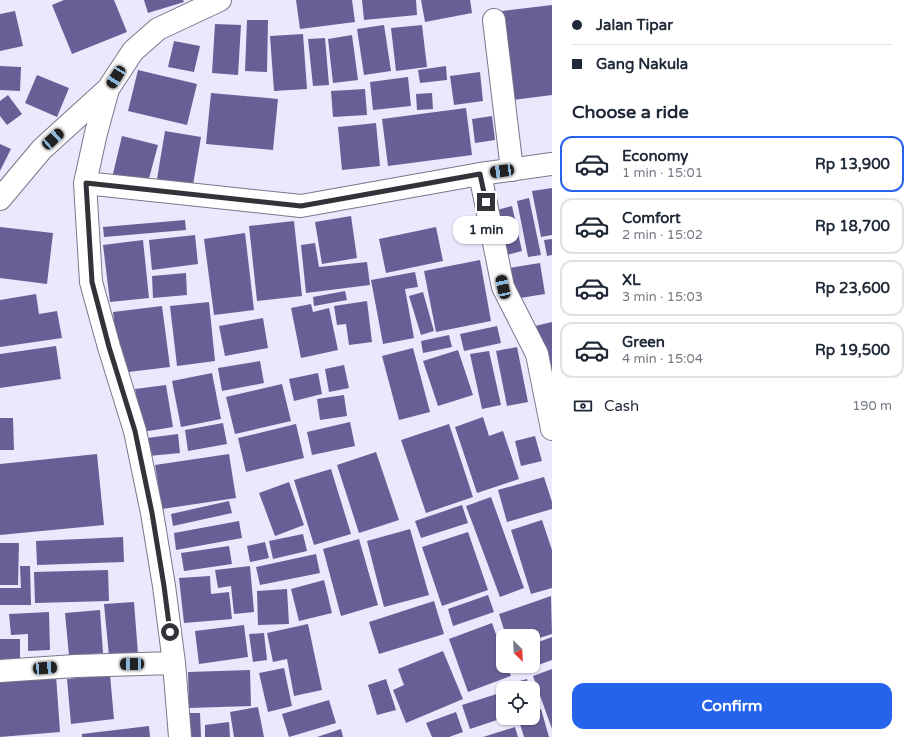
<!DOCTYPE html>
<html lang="en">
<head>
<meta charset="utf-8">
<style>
  body { margin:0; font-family:"Varela Round",sans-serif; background:#f2f2f3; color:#1f2937; height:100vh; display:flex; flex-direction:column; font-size:15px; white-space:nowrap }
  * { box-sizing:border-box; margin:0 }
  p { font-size:13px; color:#747a83 }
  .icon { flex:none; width:22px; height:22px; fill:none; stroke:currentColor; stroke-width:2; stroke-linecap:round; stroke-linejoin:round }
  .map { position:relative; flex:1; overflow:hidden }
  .panel { display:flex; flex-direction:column; background:#fff; width:360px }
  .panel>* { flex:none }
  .top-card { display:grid; align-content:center; height:88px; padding:0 20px; background:#fff }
  .needle { width:26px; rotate:156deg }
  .fabs { position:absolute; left:496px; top:629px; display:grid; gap:8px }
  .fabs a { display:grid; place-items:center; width:44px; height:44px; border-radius:8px; background:#fff; box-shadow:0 1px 3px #0004; font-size:20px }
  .end { position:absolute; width:18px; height:18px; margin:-9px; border:5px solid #323239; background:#fff; box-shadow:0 0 0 2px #fff }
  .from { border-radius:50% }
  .bubble { position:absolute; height:28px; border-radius:12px; background:#fff; box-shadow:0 1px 3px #0004; font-size:13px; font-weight:800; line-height:28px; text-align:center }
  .car { position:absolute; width:12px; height:24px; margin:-12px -6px; border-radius:5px; box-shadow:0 0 3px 1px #0007; background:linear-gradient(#222 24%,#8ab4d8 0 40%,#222 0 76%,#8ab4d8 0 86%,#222 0) }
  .top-card b { display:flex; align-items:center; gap:14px; height:38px; font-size:15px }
  .top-card b+b { border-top:1px solid #e0e1e3 }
  .top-card i { width:10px; height:10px; background:#1f2937 }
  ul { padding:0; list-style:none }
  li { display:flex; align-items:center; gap:12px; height:56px; margin:0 8px 6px; padding:0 12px; border:2px solid #e0e1e3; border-radius:12px }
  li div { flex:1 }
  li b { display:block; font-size:15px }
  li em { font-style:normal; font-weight:800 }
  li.on { border-color:#2563eb }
  li>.icon { width:36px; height:36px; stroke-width:1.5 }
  h2 { padding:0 20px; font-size:18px; line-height:48px }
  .pay { display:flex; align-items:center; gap:10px; height:44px; padding:0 20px; font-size:15px }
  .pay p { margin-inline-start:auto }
  .action { display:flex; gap:8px; margin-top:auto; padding:8px 20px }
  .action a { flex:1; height:46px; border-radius:12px; background:#2563eb; color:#fff; font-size:16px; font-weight:800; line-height:46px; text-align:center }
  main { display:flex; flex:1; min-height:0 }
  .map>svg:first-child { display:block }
  .building { fill:#676097 }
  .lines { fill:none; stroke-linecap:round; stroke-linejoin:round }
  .minor-casing { stroke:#797789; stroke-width:24 }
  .minor { stroke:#fff; stroke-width:22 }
  .route { stroke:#323239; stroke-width:5 }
</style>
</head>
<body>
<main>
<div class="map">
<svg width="552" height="737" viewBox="0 0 552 737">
  <rect width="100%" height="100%" fill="#eae8fc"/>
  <path class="building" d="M64,0H114L127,32L72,54L52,5Z
    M144,0H183L184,2L148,13Z
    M296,0H352L355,22L300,29Z
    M362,0H416L417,15L364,20Z
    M421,0H470L472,13L425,22Z
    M552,5V95L513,100L502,11Z
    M15,11L23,46L0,51V14Z
    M247,20H268L267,72L245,71Z
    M215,24L241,25L238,75L212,73Z
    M384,25L391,71L364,75L357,29Z
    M422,25L427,67L396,71L391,28Z
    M303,34L307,89L274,91L270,36Z
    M352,35L358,80L333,83L328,39Z
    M325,38L329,85L313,86L308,39Z
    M174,41L200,46L194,72L168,67Z
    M0,66L21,67L20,91L0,90Z
    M446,66L447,80L420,83L418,70Z
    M138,70L197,84L187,125L128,111Z
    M480,72L483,101L454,105L450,76Z
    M37,75L69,88L57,117L25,103Z
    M408,77L411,106L373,110L370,82Z
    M365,89L367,115L333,117L331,91Z
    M211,93L278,99L273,150L206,144Z
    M432,93L433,109L417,110L416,94Z
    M8,95L22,114L7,125L0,116V101Z
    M466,108L472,155L388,166L382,119Z
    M492,116L495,140L475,143L472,119Z
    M376,123L380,166L342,170L338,127Z
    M165,131L201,137L192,191L156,185Z
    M122,136L158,145L147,186L112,178Z
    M0,144L11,149L0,171Z
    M552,188V235L541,237L532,191Z
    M529,198L541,255L528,257L517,201Z
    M512,206L522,251L503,256L493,211Z
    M351,216L357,258L322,264L315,222Z
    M185,220L186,230L104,237L103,227Z
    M294,221L302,296L257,301L249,226Z
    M0,227L53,233L47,284L0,278Z
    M436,227L443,261L386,273L379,239Z
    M245,233L254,310L214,315L204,239Z
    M195,235L198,264L152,270L149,240Z
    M552,239V255L547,256L544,240Z
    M143,240L149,298L110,302L103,245Z
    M315,243L319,267L367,262L370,285L306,293L301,245Z
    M480,260L491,321L436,332L424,271Z
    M540,263L545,294L514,299L509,268Z
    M415,272L418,287L405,289L414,338L383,344L371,280Z
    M186,273L187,295L153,298L152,276Z
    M345,291L347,300L314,306L313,297Z
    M423,292L434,331L421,335L409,296Z
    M36,294L39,314L57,311L62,338L0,347V300Z
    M367,301L372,342L349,345L346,324L337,325L334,306Z
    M209,302L215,361L177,366L170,306Z
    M311,304L313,312L329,308L338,350L301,358L291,308Z
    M162,306L170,367L120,373L113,312Z
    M263,318L268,348L225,356L219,326Z
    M552,322V370L544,372L535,326Z
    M497,326L501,343L464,351L460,334Z
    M449,335L452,347L423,353L421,341Z
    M56,346L61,379L0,388V354Z
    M517,347L528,402L507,406L496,351Z
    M413,348L430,412L399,420L382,356Z
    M458,350L473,395L438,406L423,361Z
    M489,351L501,405L482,409L470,354Z
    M260,361L264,383L222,391L218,368Z
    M344,365L349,388L329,392L325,369Z
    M212,373L221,419L181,427L172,381Z
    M318,373L322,394L294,401L289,379Z
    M282,384L291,421L235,434L226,397Z
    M166,385L173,427L142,432L135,389Z
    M344,395L347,416L320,420L317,399Z
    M483,417L489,436L503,431L519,479L477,493L455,427Z
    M0,418H13L14,450H0Z
    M350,422L355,446L312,455L307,432Z
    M223,423L227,444L188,451L185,430Z
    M296,424L304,458L246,472L238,438Z
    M449,424L473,497L426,513L401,440Z
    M178,434L180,453L149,456L147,438Z
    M535,436L542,461L521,466L515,441Z
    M376,452L399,520L359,533L337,465Z
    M97,454L104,525L0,535V464Z
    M229,454L236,498L162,509L155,465Z
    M331,469L351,534L314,545L294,480Z
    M544,477L552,502V509L507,522L498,490Z
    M289,482L304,525L275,536L259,493Z
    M491,497L524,588L500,597L466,506Z
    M229,501L232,513L173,526L171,514Z
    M462,505L468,523L421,538L415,521Z
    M542,520L552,550V588L531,594L511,530Z
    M239,521L242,538L176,550L174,533Z
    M410,529L429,595L384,607L367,541Z
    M468,532L488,590L442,606L422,547Z
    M303,534L307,551L273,559L269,541Z
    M123,537L124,562L37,565L36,541Z
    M359,539L378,605L341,616L323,549Z
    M265,542L269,558L250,562L247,546Z
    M0,543H19L18,585H0Z
    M229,546L232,564L184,571L181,553Z
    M316,554L320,573L260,585L256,567Z
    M20,566H30L31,605H0V588H21Z
    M250,566L254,612L234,614L231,586L218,588L215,570Z
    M108,570L109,601L35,603L34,572Z
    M210,576L211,594L229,592L232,619L184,623L179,578Z
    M324,580L332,613L299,621L291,589Z
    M287,589L289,624L258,625L257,591Z
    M488,595L494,612L453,626L448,609Z
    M551,596L552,634L533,640V636H506L499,614Z
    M434,601L444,634L379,654L369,622Z
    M134,602L138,654L109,656L104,604Z
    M100,610L103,653L69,656L65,613Z
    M49,612L50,650L28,651V634L11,635L9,614Z
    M492,623L503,654V666H507L511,676L468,692L449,639Z
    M308,624L322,690L294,696L287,659L273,662L267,633Z
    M244,625L248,657L199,664L195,631Z
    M264,633L267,660L253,662L249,634Z
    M552,637V660L516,673L513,666H533V644Z
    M0,639H20V660L0,659Z
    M443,651L463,699L406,723L393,690L404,685L398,669Z
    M284,668L292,706L268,712L259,673Z
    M552,669V729L533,676Z
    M250,670L251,706L189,708L188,672Z
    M56,675L60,732L0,737V680Z
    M110,675L114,719L71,724L67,679Z
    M386,679L396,710L377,715L368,685Z
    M527,679L529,688H513L512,683Z
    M503,692V718L470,729L462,705Z
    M329,700L336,723L289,737L282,714Z
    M258,707L264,737H234L230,712Z
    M541,709L549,737H524L518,718H533V711Z
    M456,712L463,732L449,737H432L426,723Z
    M187,713H200L201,737H188Z
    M229,722L230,737H205V725Z
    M149,726L150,737H82V734Z
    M515,727L518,737H483Z
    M341,729L343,737H317Z"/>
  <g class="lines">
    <g class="minor-casing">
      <path id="minor" d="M494,20L512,170
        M480,174L503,287L537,354L552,429
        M85,183L301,206L480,174L552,164
        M0,199L42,149L108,89
        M0,671L75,666L174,663
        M180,737L174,663L164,586L152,513L135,431L109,347L91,282L85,183L96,133L108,89L133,51L158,29L220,0"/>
    </g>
    <use href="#minor" class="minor"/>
  </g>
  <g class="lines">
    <path class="route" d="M170,632L164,586L152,513L135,431L109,347L92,282L86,183L301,206L480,174L486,202"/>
  </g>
</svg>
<div class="fabs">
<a><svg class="needle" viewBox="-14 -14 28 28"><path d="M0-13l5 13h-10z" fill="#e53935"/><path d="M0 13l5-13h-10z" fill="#747a83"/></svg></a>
<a><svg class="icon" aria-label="locate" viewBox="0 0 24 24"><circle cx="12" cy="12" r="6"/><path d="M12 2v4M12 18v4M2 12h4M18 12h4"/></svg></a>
</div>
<i class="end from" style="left:170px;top:632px"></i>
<i class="end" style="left:486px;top:202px"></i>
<div class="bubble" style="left:453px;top:216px;width:66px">1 min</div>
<i class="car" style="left:116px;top:77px;rotate:212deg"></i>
<i class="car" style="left:53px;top:139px;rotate:48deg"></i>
<i class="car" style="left:502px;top:171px;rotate:262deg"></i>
<i class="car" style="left:503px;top:287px;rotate:348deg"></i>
<i class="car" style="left:132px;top:664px;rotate:269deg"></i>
<i class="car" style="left:45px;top:668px;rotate:86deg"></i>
</div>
<section class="panel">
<div class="top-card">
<b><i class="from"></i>Jalan Tipar</b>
<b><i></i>Gang Nakula</b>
</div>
<h2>Choose a ride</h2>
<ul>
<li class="on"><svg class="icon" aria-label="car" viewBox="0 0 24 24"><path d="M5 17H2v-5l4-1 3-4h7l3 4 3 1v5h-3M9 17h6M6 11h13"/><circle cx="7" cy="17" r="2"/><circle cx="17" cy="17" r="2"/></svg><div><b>Economy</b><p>1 min · 15:01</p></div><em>Rp 13,900</em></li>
<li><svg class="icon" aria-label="car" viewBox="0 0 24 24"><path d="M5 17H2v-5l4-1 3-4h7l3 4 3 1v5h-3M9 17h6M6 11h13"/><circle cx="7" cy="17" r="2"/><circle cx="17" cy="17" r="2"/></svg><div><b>Comfort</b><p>2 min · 15:02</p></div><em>Rp 18,700</em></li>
<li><svg class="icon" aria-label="car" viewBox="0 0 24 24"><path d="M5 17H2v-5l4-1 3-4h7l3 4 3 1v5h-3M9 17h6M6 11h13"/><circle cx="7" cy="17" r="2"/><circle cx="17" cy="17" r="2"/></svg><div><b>XL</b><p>3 min · 15:03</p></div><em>Rp 23,600</em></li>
<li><svg class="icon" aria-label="car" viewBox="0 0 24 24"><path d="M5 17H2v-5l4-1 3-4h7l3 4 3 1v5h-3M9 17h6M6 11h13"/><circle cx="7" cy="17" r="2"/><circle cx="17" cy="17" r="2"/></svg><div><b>Green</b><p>4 min · 15:04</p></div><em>Rp 19,500</em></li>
</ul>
<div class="pay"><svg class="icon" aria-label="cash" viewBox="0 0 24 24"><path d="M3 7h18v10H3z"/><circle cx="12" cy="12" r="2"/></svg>Cash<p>190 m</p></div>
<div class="action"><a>Confirm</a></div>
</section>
</main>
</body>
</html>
